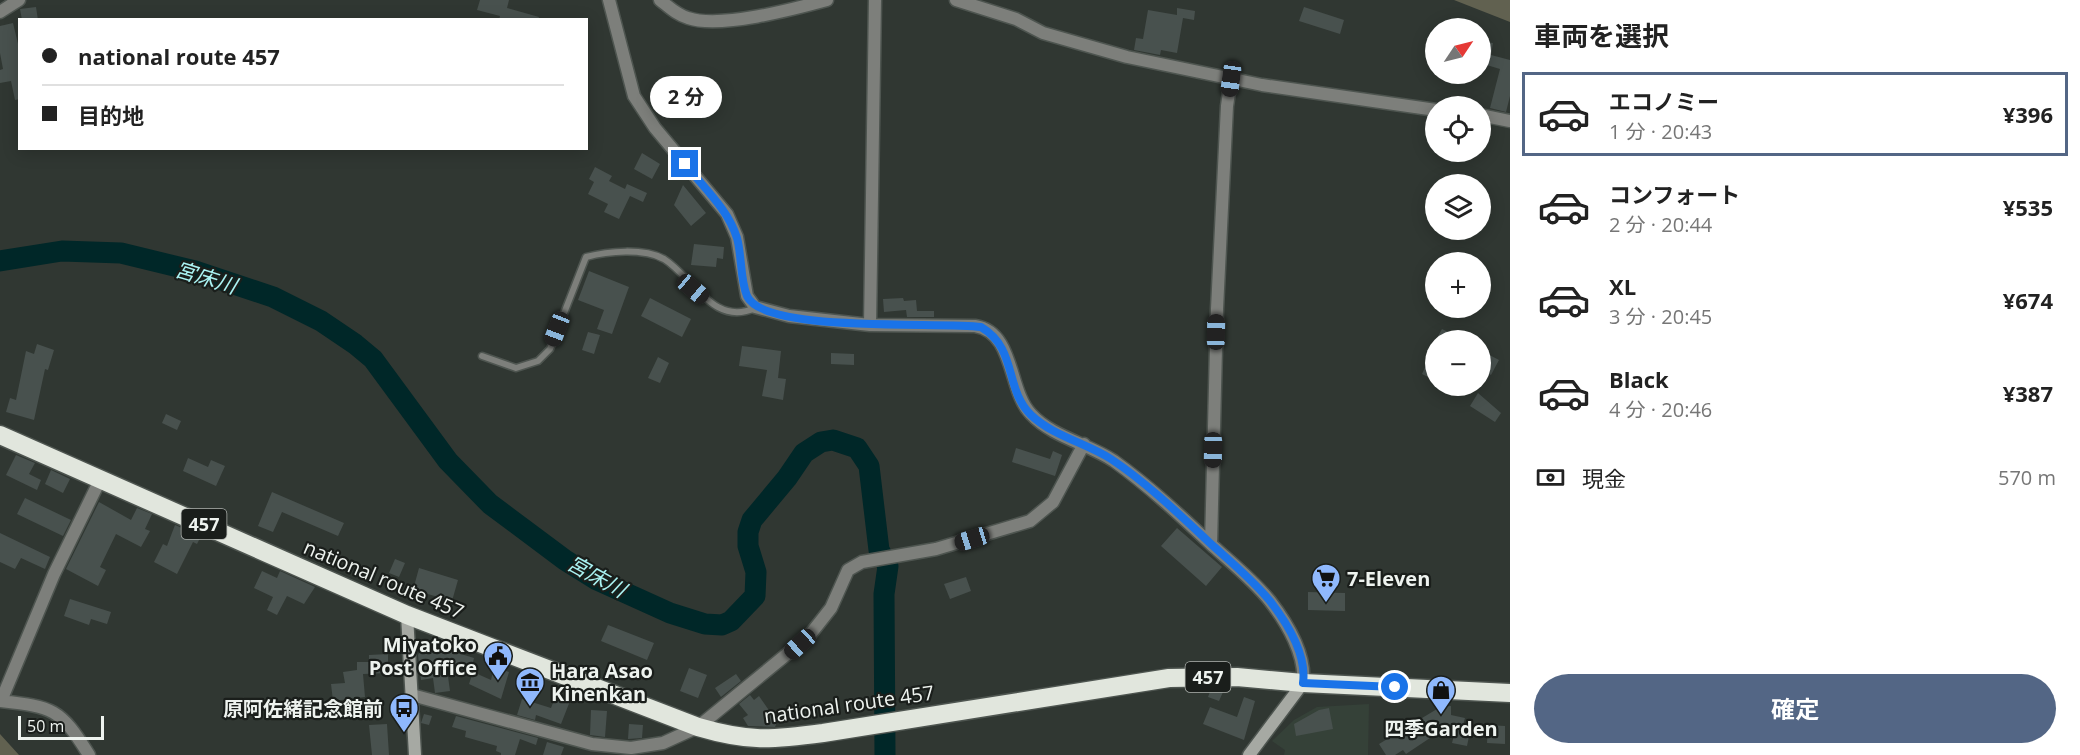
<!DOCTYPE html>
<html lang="ja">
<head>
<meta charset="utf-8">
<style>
  body { margin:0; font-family:"Open Sans","Noto Sans JP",sans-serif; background:#f2f2f2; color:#222; height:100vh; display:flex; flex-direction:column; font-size:22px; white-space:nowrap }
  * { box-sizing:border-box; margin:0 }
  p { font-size:20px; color:#767676 }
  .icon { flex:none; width:33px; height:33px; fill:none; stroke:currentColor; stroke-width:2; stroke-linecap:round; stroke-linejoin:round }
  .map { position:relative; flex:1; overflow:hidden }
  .side { display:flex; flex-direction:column; background:#fff; width:570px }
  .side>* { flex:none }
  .banner { position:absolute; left:18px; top:18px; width:570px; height:132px; border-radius:0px; box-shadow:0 3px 15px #0003; display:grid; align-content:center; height:132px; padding:0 24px; background:#fff }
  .needle { width:39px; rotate:55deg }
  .fabs { position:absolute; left:1425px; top:18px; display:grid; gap:12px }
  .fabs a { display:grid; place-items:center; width:66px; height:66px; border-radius:50%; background:#fff; box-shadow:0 3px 15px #0003; font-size:30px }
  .scale { position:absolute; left:18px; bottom:15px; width:86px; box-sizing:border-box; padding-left:6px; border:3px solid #eef3ef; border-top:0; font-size:16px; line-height:21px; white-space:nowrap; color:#eef3ef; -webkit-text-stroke:4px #1a1e1b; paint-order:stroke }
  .end { position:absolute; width:27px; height:27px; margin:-14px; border:8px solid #1a73e8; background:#fff; box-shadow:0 0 0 3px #fff }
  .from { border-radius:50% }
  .bubble { position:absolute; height:42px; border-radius:21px; background:#fff; box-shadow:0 3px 15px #0003; font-size:20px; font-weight:700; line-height:42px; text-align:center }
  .car { position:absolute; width:18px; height:36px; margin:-18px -9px; border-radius:8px; box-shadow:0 0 4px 2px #0007; background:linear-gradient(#222 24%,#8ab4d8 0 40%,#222 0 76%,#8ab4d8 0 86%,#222 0) }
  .banner b { display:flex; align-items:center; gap:21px; height:57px; font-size:22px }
  .banner b+b { border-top:2px solid #e0e0e0 }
  .banner i { width:15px; height:15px; background:#222 }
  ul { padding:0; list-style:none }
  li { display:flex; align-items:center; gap:18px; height:84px; margin:0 12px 9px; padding:0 12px; border:3px solid transparent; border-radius:0px }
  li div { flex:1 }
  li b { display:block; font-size:22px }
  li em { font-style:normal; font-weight:700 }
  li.on { border-color:#536685 }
  li>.icon { width:54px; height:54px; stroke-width:1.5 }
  h2 { padding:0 24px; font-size:27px; line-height:72px }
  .pay { display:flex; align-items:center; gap:15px; height:66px; padding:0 24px; font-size:22px }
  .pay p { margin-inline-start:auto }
  .primary-button { display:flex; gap:12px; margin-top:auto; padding:12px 24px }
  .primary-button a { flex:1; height:69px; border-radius:36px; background:#536685; color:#fff; font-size:24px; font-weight:700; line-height:69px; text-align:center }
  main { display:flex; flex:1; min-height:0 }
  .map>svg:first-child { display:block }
  .built { fill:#354138 }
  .green { fill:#616150 }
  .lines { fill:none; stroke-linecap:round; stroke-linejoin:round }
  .river { stroke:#002728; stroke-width:21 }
  .building { fill:#48514e }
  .lane-casing { stroke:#4e5550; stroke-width:9 }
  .street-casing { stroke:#4e5550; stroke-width:15 }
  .secondary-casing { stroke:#4e5550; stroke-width:15 }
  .highway-casing { stroke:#4e5550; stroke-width:21 }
  .lane { stroke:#7d7f7b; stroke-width:6 }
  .street { stroke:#7d7f7b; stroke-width:12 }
  .secondary { stroke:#a6a9a3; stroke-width:12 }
  .highway { stroke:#e1e6dd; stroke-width:18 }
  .route { stroke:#1a73e8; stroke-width:8 }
  .labels { text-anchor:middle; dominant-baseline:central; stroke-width:4.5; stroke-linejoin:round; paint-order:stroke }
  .shield { fill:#1a1e1b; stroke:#aeb3af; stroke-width:1.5 }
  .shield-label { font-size:18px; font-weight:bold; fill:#eef3ef }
  .poi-label { font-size:20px; font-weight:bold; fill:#eef3ef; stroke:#1a1e1b; text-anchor:start }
  .street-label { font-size:20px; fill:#eef3ef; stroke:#1a1e1b }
  .water-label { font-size:21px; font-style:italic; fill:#aaf3f3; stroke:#1a1e1b }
</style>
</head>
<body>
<main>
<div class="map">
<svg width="1510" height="755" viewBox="0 0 1510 755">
  <rect width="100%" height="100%" fill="#303732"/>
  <path class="built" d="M1369,704L1368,755H1284L1285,750L1272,741L1294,720L1317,707Z"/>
  <path class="green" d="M1454,0H1510V22Z
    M0,734L19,755H0Z"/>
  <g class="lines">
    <path class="river" d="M0,261L62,251L121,253L195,271L273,297L321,321L355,344L373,359L448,461L490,504L565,560L597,580L670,613L705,624L722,625L731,621L755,596L756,572L748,546V532L752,520L787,478L804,453L821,442L833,440L857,448L869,466L879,550L888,566L884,594L885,755"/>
  </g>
  <path class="building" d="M480,0H509L507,8L539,17L538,20H499L500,16L477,10Z
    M36,7L38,20H22L20,9Z
    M1304,7L1344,20L1340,34L1299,21Z
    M1177,8L1195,11L1194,20L1183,18L1177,53L1161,50L1160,55L1134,50L1136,38L1143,39L1148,10L1177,15Z
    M13,23L20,52V99L15,100L11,81L0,83V70L3,69L0,53V26Z
    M1480,41L1493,43L1491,55L1510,60V96L1506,112L1490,108L1500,69L1480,63Z
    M642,153L660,164L652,179L634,169Z
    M595,167L612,176L609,181L625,189L627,184L647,193L643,202L630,196L619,219L604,212L608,204L588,194L594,182L589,179Z
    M683,185L706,213L691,226L674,205Z
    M694,244L724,247L723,259L717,258L716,267L691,265Z
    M589,271L629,287L612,334L597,329L604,310L578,300Z
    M650,298L691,319L682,337L641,316Z
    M903,298L904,301L916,300L917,311H934V317H907L906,310L884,312L883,299Z
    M1442,329L1464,340H1436Z
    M588,332L600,335L594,354L582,350Z
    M37,344L54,350L48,370L45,369L34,420L6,412L10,398L16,400L26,351L34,354Z
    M742,346L781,351L778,378L786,379L783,400L762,396L767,370L739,366Z
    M1480,350L1499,360L1491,375L1480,370Z
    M831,353L854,354V365L831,364Z
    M658,357L669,363L660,383L648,378Z
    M1428,361L1436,365L1432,379L1422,374Z
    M1478,393L1501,413L1495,422L1470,406Z
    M166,414L181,421L177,430L162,423Z
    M1016,448L1050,459L1053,451L1062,455L1055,476L1012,462Z
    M16,455L35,463L29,474L41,480L37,490L6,475Z
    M188,458L208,467L211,460L225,466L216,486L183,471Z
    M51,470L70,479L63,493L45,484Z
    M272,492L344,523L338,536L282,512L273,532L258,526Z
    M25,498L71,520L63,536L17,514Z
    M99,502L131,520L137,508L152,514L145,529L150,531L141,547L116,534L100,567L106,570L98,586L66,569Z
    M175,525L201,536L197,544L193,542L177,574L154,562L163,544L167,546Z
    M1177,528L1222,567L1206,586L1161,546Z
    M0,533L50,557L45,569L21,558L15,569L0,562Z
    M395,559L405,563L399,577L389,573Z
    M419,568L458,580L450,608L440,605L442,598L413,590Z
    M262,571L277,578L280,571L315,587L304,604L287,596L277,615L267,610L273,597L254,588Z
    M966,577L971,591L950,599L944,584Z
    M1308,592L1345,593V611L1308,610Z
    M70,599L111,612L107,624L91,619L89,625L64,616Z
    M608,625L654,643L647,660L601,641Z
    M445,649L474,658L471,670L446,662L450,691L435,693L433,678L421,680L418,655L420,651Z
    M388,654V673L363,674L365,697L333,701L331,684L345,683L343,672L357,670V662H369V655Z
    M494,667L509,672L501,699L469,684L473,672L491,680Z
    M689,668L707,675L698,698L680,691Z
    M736,674L741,681L721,697L715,688Z
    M1211,689L1223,692L1219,701L1208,697Z
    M556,695L570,701L561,724L536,715L535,720L517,715L522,699L551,708Z
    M750,695L754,700L759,696L777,722L775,727L748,726L743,718L748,715L739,704Z
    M1244,697L1255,701L1244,740L1203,724L1210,707L1237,717Z
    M1451,706V715L1465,718L1463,725L1471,727L1467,746L1452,743L1455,731L1439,732L1406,754L1403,750L1395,755H1386L1379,744L1437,709V707Z
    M1329,708L1333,729L1296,736L1294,724L1319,710Z
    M591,710L607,711L605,737L590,735Z
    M424,714L432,716L429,725L421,723Z
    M456,716L538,738L536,745L520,739L515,755H501V753L496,751L497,746L465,737L466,731L452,727Z
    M387,724L389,755H372L369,725Z
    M629,724L643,725L642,738L628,739Z
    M1488,725L1505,726V744L1487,743Z
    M547,742L564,747L561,755H543Z"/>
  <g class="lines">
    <g class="lane-casing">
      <path id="lane" d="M482,356L516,368L538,361L550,349L586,257C608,251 644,248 664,259C693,277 713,327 755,308"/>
    </g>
    <g class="street-casing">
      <path id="street" d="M609,0L634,96L655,128L727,214L737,237L747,296L755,307L789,316L870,325L975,326C1015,332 1008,391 1031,414C1052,437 1089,444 1114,461C1149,486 1182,517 1214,547C1233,564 1254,581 1270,601C1287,623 1306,655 1303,683
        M660,0C669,7 677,15 688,18C720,29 794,9 827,0
        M956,0L1016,19L1043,33L1127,57L1262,85L1436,110
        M0,12L19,0
        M1480,115L1510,121
        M870,325L875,0
        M1211,544L1217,309L1227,106L1231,79
        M412,695L592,744L631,748L663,743L698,727L809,636L831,608L848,570L862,562L936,549L1030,521L1053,502L1084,444
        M0,701C53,707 60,708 89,755
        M1,701L54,574L101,478"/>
    </g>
    <g class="secondary-casing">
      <path id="secondary" d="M407,615L415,755
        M1249,755L1303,683"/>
    </g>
    <g class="highway-casing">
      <path id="highway" d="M0,435L407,615L698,727C749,742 771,740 823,733L1169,678L1237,677L1303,683L1510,693"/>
    </g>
    <use href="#lane" class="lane"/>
    <use href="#street" class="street"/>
    <use href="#secondary" class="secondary"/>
    <use href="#highway" class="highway"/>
  </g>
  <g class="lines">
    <path class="route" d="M685,164C703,187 728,209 737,238C742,256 740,279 747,296C764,334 941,321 981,327C1018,349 1004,389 1031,415C1053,436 1086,443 1111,459C1147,483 1180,515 1211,544C1231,562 1253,580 1270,601C1287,623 1307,655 1303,683L1395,687"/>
  </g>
  <defs>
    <g id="supermarket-pin" transform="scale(1.5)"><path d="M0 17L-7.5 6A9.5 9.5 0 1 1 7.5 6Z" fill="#8fb8fd" stroke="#1a1e1b"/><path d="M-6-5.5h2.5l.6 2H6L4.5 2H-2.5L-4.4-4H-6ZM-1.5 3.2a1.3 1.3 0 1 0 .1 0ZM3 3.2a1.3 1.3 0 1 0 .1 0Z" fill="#111"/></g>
    <g id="civic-pin" transform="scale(1.5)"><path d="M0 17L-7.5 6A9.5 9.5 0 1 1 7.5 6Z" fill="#8fb8fd" stroke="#1a1e1b"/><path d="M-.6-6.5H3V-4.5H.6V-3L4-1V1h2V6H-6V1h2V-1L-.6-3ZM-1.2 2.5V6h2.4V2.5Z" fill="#111"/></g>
    <g id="museum-pin" transform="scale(1.5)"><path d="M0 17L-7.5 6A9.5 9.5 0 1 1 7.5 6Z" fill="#8fb8fd" stroke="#1a1e1b"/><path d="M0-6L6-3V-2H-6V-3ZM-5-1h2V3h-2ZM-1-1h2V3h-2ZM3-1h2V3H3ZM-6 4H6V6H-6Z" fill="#111"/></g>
    <g id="shop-pin" transform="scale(1.5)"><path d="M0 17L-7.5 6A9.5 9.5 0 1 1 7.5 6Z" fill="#8fb8fd" stroke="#1a1e1b"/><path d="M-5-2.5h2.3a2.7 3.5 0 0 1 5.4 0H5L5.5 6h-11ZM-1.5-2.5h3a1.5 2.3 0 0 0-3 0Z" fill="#111"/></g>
    <g id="bus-pin" transform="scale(1.5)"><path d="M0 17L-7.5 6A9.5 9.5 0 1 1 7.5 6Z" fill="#8fb8fd" stroke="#1a1e1b"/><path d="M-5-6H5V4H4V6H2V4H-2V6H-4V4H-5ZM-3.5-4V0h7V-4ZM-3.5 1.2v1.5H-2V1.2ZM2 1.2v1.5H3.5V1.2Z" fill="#111"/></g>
  </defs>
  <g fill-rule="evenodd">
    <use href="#supermarket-pin" x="1326" y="578"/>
    <use href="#civic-pin" x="498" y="656"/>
    <use href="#museum-pin" x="530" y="682"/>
    <use href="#shop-pin" x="1441" y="690"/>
    <use href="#bus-pin" x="404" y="708"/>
  </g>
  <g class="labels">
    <g class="shield">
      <rect x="181.5" y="509" width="45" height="30" rx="4.5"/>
      <rect x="1185.5" y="662" width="45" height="30" rx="4.5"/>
    </g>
    <g class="shield-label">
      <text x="204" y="524">457</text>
      <text x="1208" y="677">457</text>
    </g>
    <g class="poi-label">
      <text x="1347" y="578">7-Eleven</text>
      <text x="477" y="644" text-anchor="end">Miyatoko<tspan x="477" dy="23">Post Office</tspan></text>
      <text x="551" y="670">Hara Asao<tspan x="551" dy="23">Kinenkan</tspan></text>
      <text x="383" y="708" text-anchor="end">原阿佐緒記念館前</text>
      <text x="1441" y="728" text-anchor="middle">四季Garden</text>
    </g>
    <g class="street-label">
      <text transform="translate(384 579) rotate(23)">national route 457</text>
      <text transform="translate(849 704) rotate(-8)">national route 457</text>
    </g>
    <g class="water-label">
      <text transform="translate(206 277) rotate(17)">宮床川</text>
      <text transform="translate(597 576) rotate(29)">宮床川</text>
    </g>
  </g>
</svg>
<div class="fabs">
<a><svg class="needle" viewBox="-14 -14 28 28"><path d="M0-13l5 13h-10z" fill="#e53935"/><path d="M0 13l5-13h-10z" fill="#767676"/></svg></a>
<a><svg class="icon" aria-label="locate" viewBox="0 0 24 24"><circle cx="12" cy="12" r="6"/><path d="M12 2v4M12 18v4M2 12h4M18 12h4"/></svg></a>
<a><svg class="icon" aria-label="layers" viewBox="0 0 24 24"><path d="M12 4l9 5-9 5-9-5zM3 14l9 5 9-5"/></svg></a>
<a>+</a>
<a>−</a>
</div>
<div class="scale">50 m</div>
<i class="end from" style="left:1395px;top:687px"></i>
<i class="end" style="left:685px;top:164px"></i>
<div class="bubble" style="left:650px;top:76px;width:72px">2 分</div>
<i class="car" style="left:1231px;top:79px;rotate:188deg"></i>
<i class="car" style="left:693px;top:289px;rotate:130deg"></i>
<i class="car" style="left:557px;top:329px;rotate:201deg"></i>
<i class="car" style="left:1216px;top:332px;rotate:1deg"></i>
<i class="car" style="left:1213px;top:450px;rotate:181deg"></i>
<i class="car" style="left:972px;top:539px;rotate:253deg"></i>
<i class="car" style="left:800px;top:644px;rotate:228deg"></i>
<div class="banner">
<b><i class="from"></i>national route 457</b>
<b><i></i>目的地</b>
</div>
</div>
<section class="side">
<h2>車両を選択</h2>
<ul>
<li class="on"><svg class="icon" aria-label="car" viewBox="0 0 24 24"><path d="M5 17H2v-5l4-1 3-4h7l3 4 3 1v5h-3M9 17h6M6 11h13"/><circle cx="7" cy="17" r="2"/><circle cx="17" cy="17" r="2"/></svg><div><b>エコノミー</b><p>1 分 · 20:43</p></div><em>¥396</em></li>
<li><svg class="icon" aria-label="car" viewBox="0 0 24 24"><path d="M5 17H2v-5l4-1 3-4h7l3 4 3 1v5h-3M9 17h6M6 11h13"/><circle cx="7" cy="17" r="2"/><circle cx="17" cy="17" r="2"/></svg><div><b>コンフォート</b><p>2 分 · 20:44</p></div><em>¥535</em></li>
<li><svg class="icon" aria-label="car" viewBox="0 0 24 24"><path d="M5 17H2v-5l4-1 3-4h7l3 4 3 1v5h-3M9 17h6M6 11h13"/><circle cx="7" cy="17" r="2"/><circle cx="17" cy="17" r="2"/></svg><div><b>XL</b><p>3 分 · 20:45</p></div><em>¥674</em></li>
<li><svg class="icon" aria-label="car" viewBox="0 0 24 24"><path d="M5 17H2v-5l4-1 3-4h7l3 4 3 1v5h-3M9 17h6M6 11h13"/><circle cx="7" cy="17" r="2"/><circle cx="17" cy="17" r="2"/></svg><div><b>Black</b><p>4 分 · 20:46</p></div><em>¥387</em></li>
</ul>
<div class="pay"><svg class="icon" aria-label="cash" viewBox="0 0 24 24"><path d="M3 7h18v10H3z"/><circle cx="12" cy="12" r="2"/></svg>現金<p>570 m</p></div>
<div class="primary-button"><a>確定</a></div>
</section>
</main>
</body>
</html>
